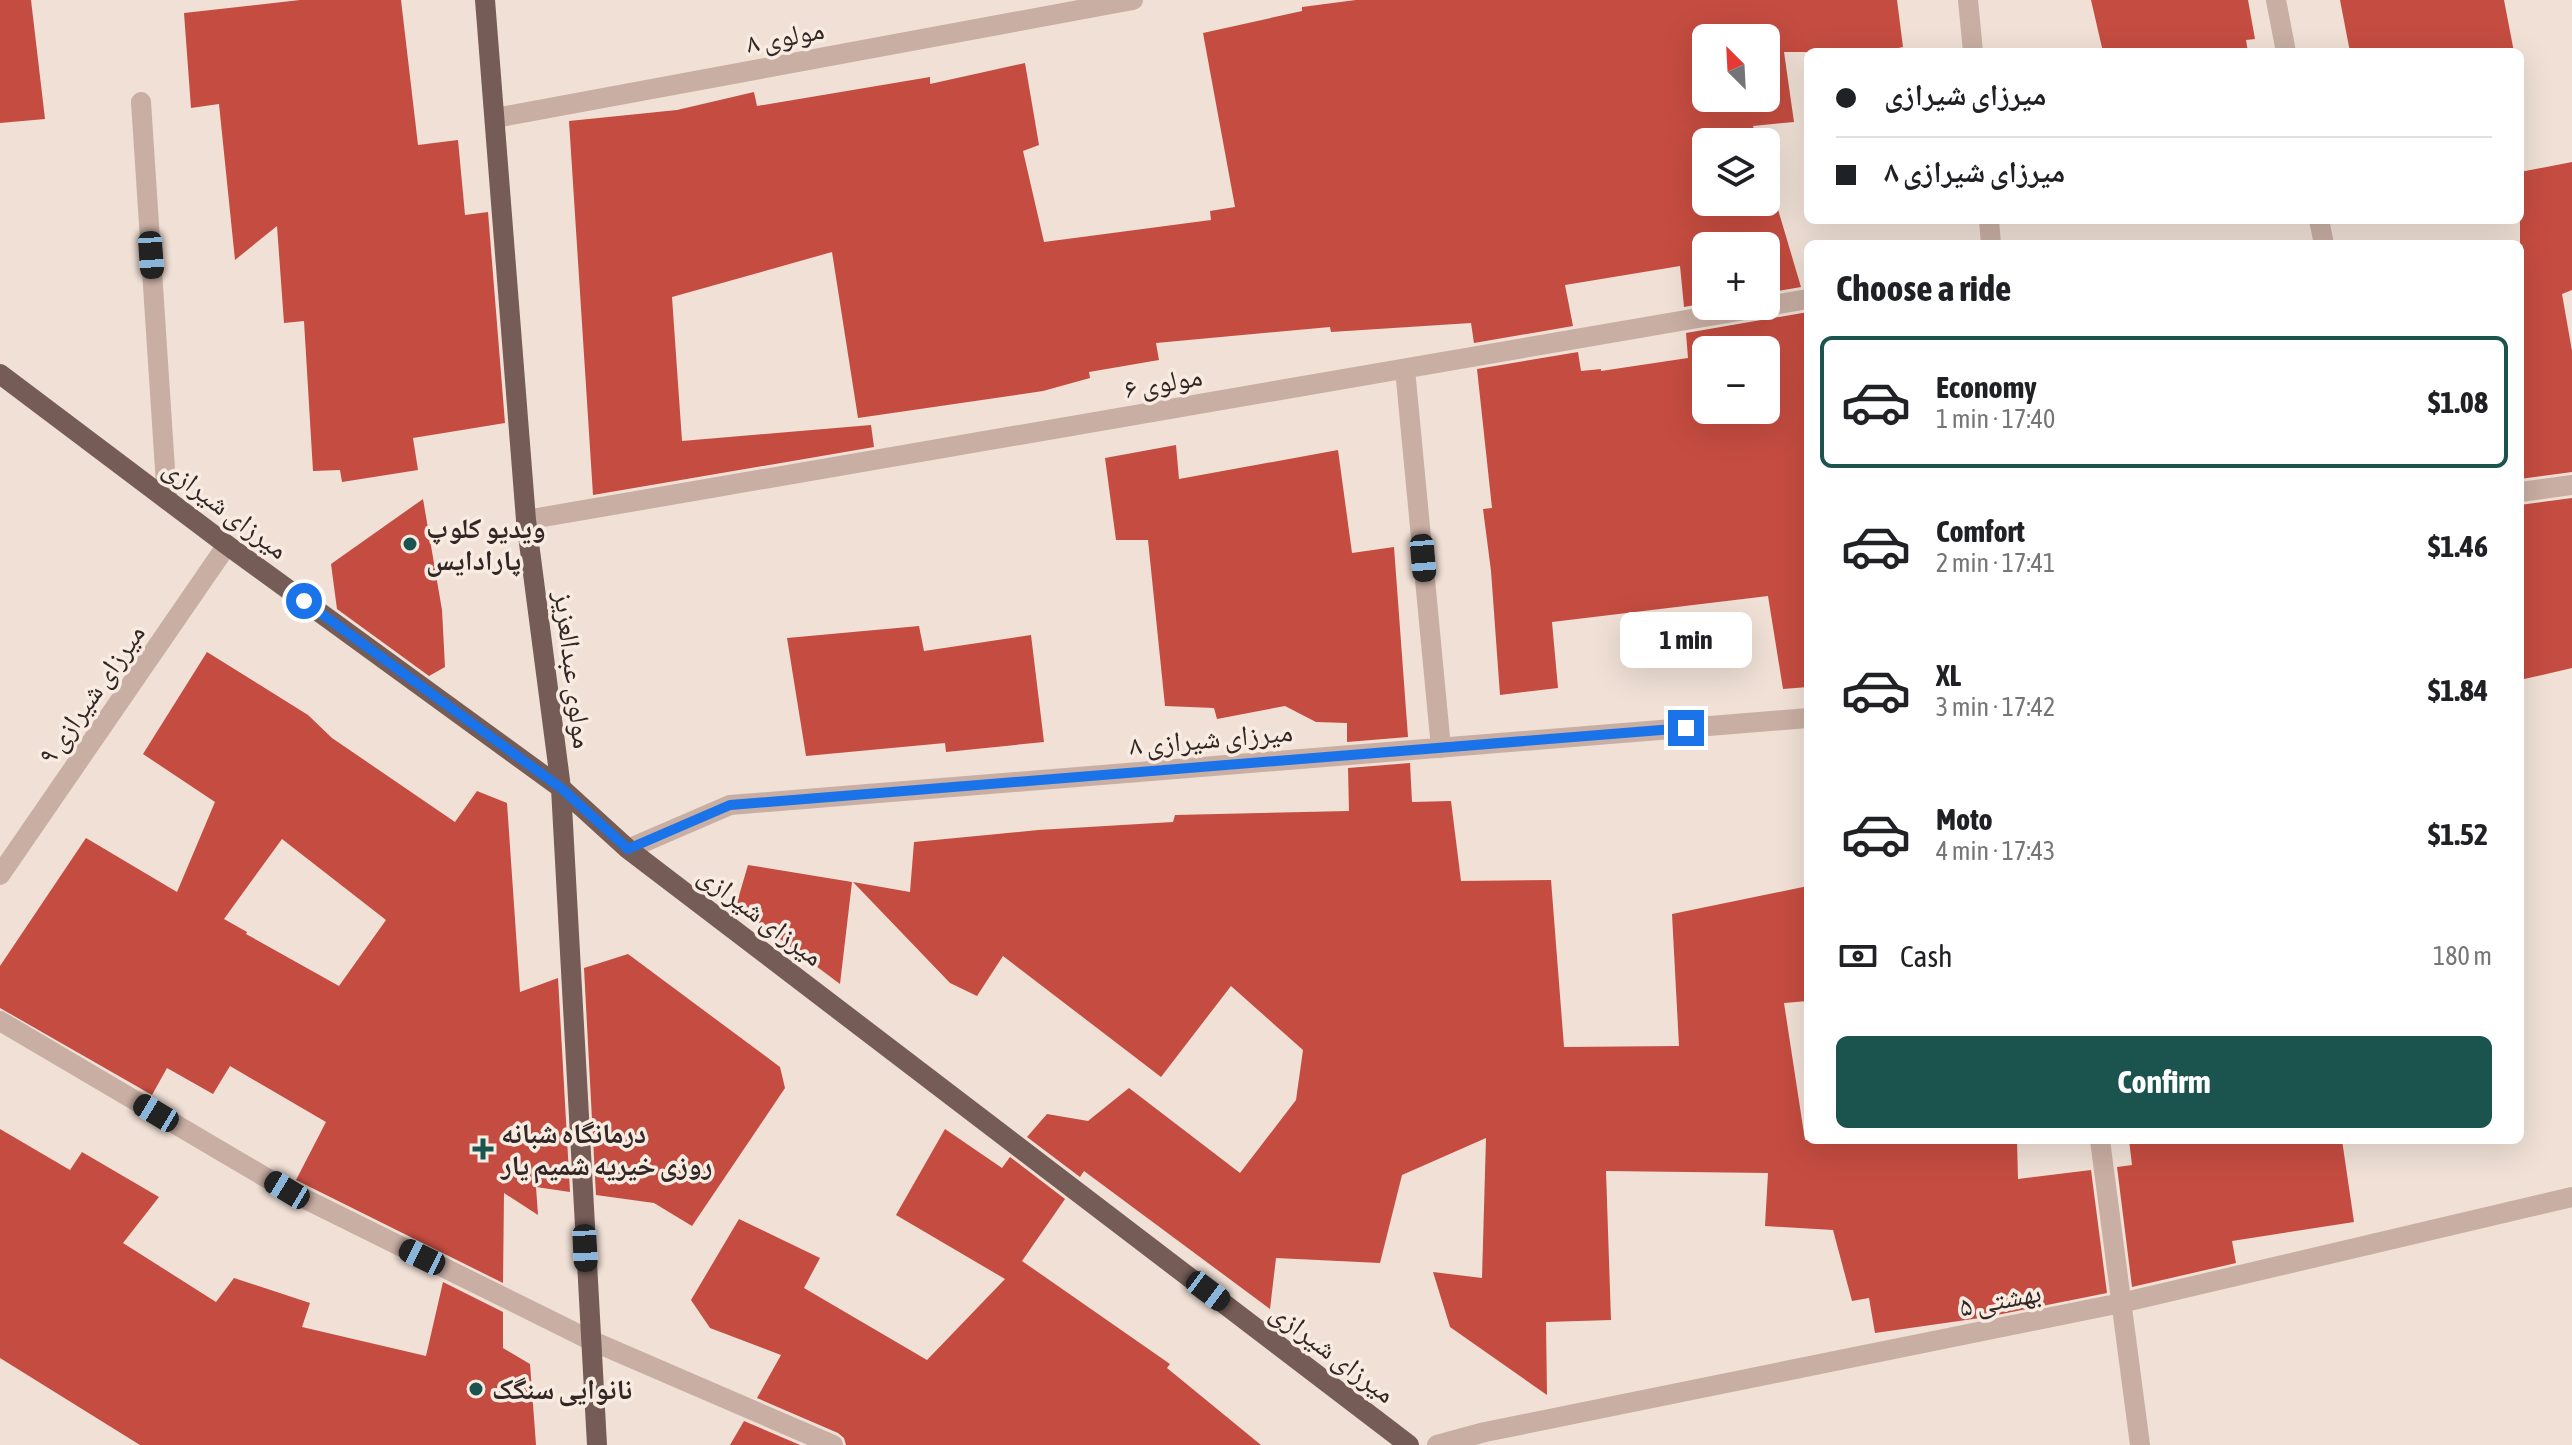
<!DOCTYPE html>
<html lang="en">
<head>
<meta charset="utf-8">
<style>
  body { margin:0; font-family:"Asap Condensed","Noto Naskh Arabic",sans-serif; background:#f2f2f2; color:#202124; height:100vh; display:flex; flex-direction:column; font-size:30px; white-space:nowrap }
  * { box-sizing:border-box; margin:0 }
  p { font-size:26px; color:#757577 }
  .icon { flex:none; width:44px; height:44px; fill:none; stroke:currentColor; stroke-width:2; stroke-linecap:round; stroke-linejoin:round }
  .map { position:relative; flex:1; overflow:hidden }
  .side { position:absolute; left:1804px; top:240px; width:720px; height:904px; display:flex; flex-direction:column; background:#fff; border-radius:12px; box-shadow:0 8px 32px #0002 }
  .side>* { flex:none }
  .top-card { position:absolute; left:1804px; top:48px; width:720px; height:176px; border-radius:12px; box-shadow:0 8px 32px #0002; display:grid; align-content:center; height:176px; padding:0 32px; background:#fff }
  .needle { width:52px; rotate:336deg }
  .controls { position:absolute; left:1692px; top:24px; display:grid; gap:16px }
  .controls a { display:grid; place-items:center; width:88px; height:88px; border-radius:12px; background:#fff; box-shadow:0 8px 32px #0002; font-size:40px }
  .end { position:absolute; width:36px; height:36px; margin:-18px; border:10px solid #1a73e8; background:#fff; box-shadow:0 0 0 4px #fff }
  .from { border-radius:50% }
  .bubble { position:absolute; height:56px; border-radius:12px; background:#fff; box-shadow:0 8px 32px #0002; font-size:26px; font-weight:700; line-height:56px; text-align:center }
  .car { position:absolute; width:24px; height:48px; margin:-24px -12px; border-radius:10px; box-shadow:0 0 6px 2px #0007; background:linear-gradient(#222 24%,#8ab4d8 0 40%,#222 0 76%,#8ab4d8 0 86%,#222 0) }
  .top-card b { display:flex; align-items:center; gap:28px; height:76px; font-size:30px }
  .top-card b+b { border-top:2px solid #e0e0e0 }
  .top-card i { width:20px; height:20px; background:#202124 }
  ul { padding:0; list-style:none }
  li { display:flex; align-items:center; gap:24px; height:132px; margin:0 16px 12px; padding:0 16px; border:4px solid transparent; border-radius:12px }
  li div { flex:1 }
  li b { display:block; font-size:30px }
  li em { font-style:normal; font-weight:700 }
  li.selected { border-color:#1b534e }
  li>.icon { width:72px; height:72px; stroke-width:1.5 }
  h2 { padding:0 32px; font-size:36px; line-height:96px }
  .pay { display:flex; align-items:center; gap:20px; height:88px; padding:0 32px; font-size:30px }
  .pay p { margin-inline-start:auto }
  .action { display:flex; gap:16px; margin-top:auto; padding:16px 32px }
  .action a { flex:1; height:92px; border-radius:12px; background:#1b534e; color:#fff; font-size:32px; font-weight:700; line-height:92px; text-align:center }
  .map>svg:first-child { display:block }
  .building { fill:#c54c40; fill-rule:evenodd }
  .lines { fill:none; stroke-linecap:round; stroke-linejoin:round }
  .minor { stroke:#c8aea3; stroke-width:20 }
  .major { stroke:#755c56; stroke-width:20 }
  .route { stroke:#1a73e8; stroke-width:10 }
  .poi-dot { fill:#1b534e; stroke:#f8ebe2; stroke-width:3 }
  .labels { text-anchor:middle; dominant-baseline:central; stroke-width:7; stroke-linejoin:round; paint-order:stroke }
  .street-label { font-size:28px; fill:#332725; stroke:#f8ebe2 }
  .poi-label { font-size:28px; font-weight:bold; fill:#332725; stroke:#f8ebe2; text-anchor:start }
</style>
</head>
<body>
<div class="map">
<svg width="2572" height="1445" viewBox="0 0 2572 1445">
  <rect width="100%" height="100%" fill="#f0e0d6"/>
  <path class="building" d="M0,0H31L45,119L0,123Z
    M300,0H401L418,145L458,140L465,215L488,212L505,423L413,438L418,470L342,482L340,470L313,471L304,321L284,323L277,226L235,260L219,104L191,108L184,13Z
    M1356,0H1897L1903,47L1880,52H1784L1794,122L1753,126L1758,142H1706V202H1766V169L1801,287L1766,293V246H1706V303L1684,307L1680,266L1565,285L1573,326L1474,343L1471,323L1331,332L1330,327L1156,343L1159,360L1089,372L1090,378L1043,391L858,418L832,252L672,297L682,441L871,425L874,447L593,495L569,121L677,110L754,92L757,106L930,77V84L1025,63L1039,145L1023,151L1044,242L1211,220L1210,211L1235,207L1203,33L1302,11V7ZM1706,38H1766V98H1706Z
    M2091,0H2248L2255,39L2246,40L2248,52H2103Z
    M2340,0H2504L2514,52H2350Z
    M2572,162V290L2562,294L2572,351V472L2520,479V172Z
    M1808,312V687L1783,689L1768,596L1552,622L1558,688L1500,695L1491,571L1483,509L1492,508L1477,369L1578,352L1581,371L1601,369V371L1688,358L1686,333ZM1706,350H1766V410H1706Z
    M1176,445L1179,479L1338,450L1352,553L1394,547L1408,737L1347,742V723L1316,722L1285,706L1217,719L1214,708L1165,706L1148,540H1116L1105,458Z
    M2572,498V668L2520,680V505Z
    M423,499L442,610L445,667L429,676L337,609L331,564Z
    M919,626L924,651L1031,635L1044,742L946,752L945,743L806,756L787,638Z
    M207,652L308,715L332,738L455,822L477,791L507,803L520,992L558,978L570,1192L536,1187L538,1215L504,1193L503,1283L296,1180L326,1122L230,1066L213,1094L167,1068L152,1095L0,1008V966L86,838L177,892L215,802L143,754ZM282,839L386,920L339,986L246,934L247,932L224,919Z
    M1410,763L1412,802L1451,801L1461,881L1551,880L1564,1047L1679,1046L1672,914L1808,886V1001L1784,1003L1805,1140H2017L2018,1179L2091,1170L2107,1293L1987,1317L1875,1333L1869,1298L1852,1301L1833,1230L1765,1226L1768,1173L1606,1171L1611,1320L1546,1322L1547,1395L1450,1327L1433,1272L1482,1278L1486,1138L1402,1175L1380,1263L1276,1258L1270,1309L1084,1171L1080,1177L1027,1137L1047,1114L1088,1121L1129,1088L1240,1173L1296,1100L1303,1050L1231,986L1161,1077L1003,956L977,996L950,983L853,882L910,892L914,842L1038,830L1173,822L1175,815L1349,811L1348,768Z
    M748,865L852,882L840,984L736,906Z
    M628,954L780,1067L785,1088L692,1226L654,1203L596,1195L584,968Z
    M0,1129L70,1170L82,1152L159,1197L123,1243L216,1302L234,1278L310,1303L302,1327L426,1356L443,1282L503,1312V1348L530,1364L536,1445H140L0,1358Z
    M945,1129L1002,1168L1010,1157L1065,1199L1022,1261L1170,1364L1167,1368L1261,1445H846L844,1438L838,1433L757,1398L781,1355L710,1328L691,1300L739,1219L820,1258L804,1288L927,1360L1005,1279L896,1215Z
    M2129,1140H2342L2354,1222L2232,1241L2236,1263L2132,1287L2117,1167L2132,1165Z
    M744,1421L800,1445H730Z"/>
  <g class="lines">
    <path class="minor" d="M1968,0L1973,52
      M2276,0L2286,52
      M141,102L167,500
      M495,118L1133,0
      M1989,220L1991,244
      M2319,220L2324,244
      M1405,369L1441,748
      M2520,492L2572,485
      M526,520L1808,299
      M628,849L730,805L1808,718
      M0,875L227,545
      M0,1021L287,1190L590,1340L833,1445
      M2100,1140L2140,1445
      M1437,1445L1485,1432L2121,1303L2572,1197"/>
    <path class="major" d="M485,0L526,520L561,788L597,1445
      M0,374L227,545L561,788L628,849L1409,1445"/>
  </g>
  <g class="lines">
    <path class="route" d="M304,601L561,788L628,849L730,805L1686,728"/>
  </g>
  <g class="poi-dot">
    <circle cx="410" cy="544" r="8"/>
    <path d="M479 1137h8v8h8v8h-8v8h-8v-8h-8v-8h8z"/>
    <circle cx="476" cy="1389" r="8"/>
  </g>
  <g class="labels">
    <g class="street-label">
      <text transform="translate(785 36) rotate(-11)">مولوی ۸</text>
      <text transform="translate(1163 382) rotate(-10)">مولوی ۶</text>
      <text transform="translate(226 508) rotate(37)">میرزای شیرازی</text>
      <text transform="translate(574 670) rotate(83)">مولوی عبدالعزیز</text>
      <text transform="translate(91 694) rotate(-55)">میرزای شیرازی ۹</text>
      <text transform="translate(1211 738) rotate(-5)">میرزای شیرازی ۸</text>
      <text transform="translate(761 915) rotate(37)">میرزای شیرازی</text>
      <text transform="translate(2000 1299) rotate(-11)">بهشتی ۵</text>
      <text transform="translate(1333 1352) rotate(37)">میرزای شیرازی</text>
    </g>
    <g class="poi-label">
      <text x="426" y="528">ویدیو کلوپ<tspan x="426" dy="32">پارادایس</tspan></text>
      <text x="501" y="1133">درمانگاه شبانه<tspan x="501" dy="32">روزی خیریه شمیم یار</tspan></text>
      <text x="492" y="1389">نانوایی سنگک</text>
    </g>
  </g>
</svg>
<div class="controls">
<a><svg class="needle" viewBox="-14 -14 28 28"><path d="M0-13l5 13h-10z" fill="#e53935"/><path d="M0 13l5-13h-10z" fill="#757577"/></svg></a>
<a><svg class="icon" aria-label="layers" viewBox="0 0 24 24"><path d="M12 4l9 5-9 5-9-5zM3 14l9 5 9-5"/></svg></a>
<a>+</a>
<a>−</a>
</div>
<i class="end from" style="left:304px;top:601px"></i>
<i class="end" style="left:1686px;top:728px"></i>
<div class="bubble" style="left:1620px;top:612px;width:132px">1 min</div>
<i class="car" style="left:151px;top:255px;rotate:176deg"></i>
<i class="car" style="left:1423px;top:558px;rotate:175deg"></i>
<i class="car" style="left:156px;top:1113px;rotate:301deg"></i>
<i class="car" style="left:287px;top:1190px;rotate:301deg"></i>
<i class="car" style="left:585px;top:1248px;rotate:177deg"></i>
<i class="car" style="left:422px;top:1257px;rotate:296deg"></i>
<i class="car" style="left:1208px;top:1291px;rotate:127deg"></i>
<div class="top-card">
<b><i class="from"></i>میرزای شیرازی</b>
<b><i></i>میرزای شیرازی ۸</b>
</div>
<section class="side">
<h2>Choose a ride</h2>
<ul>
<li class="selected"><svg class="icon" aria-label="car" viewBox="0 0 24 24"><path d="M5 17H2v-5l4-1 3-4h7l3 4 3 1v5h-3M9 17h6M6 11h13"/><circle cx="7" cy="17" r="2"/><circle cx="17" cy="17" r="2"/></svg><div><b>Economy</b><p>1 min · 17:40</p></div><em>$1.08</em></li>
<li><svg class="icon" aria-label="car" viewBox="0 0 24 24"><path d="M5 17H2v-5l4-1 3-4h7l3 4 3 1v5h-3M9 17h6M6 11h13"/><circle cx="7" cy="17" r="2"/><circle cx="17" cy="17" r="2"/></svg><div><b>Comfort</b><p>2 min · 17:41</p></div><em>$1.46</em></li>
<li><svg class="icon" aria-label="car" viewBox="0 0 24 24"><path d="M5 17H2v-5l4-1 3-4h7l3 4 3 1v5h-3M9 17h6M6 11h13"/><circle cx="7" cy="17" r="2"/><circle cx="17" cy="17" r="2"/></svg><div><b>XL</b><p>3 min · 17:42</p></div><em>$1.84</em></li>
<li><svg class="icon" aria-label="car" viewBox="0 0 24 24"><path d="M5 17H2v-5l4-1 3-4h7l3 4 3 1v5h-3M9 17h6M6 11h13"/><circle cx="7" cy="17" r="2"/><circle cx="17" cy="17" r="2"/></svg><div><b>Moto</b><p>4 min · 17:43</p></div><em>$1.52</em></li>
</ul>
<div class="pay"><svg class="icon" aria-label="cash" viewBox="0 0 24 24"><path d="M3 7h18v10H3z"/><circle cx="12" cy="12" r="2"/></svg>Cash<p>180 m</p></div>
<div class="action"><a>Confirm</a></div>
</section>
</div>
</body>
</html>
